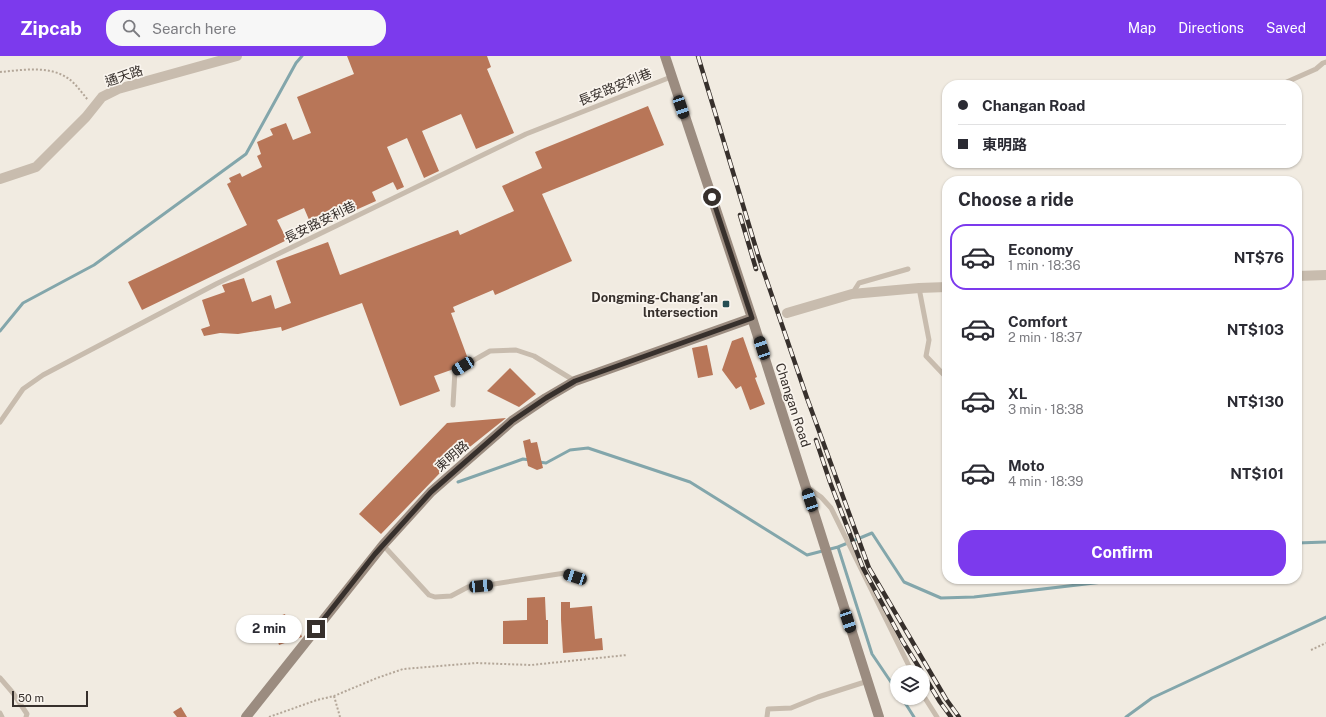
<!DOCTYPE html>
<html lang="en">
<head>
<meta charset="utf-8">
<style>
  body { margin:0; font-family:"Public Sans","Noto Sans TC",sans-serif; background:#f7f7f7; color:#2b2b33; height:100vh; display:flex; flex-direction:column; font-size:15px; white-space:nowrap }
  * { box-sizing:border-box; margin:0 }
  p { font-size:13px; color:#7c7c81 }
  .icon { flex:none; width:22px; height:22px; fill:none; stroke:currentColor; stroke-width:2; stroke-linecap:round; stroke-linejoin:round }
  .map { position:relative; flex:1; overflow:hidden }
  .sheet { position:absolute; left:942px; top:120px; width:360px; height:408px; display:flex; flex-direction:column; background:#fff; border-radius:16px; box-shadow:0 1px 3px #0004 }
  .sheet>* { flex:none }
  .guide { position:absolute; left:942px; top:24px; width:360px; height:88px; border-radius:16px; box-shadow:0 1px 3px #0004; display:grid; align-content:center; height:88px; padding:0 16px; background:#fff }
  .fabs { position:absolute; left:890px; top:609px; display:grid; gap:8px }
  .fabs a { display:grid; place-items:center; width:40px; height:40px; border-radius:50%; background:#fff; box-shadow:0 1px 3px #0004; font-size:20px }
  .scale { position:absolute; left:12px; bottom:10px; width:76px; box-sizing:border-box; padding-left:4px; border:2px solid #37302c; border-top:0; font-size:11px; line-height:14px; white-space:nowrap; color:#37302c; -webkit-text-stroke:3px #f9f4ed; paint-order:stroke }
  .end { position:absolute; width:18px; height:18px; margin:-9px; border:5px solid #37302c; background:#fff; box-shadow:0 0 0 2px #fff }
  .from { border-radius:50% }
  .bubble { position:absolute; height:28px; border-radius:14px; background:#fff; box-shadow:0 1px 3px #0004; font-size:13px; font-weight:700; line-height:28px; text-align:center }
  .car { position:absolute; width:12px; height:24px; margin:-12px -6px; border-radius:5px; box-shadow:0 0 3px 1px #0007; background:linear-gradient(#222 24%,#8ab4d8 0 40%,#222 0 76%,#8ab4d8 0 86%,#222 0) }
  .guide b { display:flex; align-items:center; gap:14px; height:38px; font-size:15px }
  .guide b+b { border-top:1px solid #e1e1e2 }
  .guide i { width:10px; height:10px; background:#2b2b33 }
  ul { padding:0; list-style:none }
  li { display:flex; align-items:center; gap:12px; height:66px; margin:0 8px 6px; padding:0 8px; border:2px solid transparent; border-radius:16px }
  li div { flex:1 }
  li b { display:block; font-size:15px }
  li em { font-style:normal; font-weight:700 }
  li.on { border-color:#7c3aed }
  li>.icon { width:36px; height:36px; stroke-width:1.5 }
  h2 { padding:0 16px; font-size:18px; line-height:48px }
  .cta { display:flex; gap:8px; margin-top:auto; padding:8px 16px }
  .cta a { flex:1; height:46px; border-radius:16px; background:#7c3aed; color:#fff; font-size:16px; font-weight:700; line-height:46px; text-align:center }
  header { display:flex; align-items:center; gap:24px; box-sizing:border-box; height:56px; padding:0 20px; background:#7c3aed; color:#fff }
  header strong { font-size:19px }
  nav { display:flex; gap:22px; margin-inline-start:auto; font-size:14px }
  .search { width:280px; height:36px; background:#f7f7f7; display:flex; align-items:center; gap:10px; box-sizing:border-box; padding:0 14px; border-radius:16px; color:#7c7c81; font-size:15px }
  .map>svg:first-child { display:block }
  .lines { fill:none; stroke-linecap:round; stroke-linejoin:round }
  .stream { stroke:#83a6ab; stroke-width:3 }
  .building { fill:#b87658 }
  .path { stroke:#b3a698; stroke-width:2; stroke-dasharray:2 2; stroke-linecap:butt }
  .lane { stroke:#c8bcae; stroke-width:5 }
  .street { stroke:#c8bcae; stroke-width:10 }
  .secondary { stroke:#9b8c80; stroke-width:10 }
  .rail-casing { stroke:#37302c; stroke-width:4.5 }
  .rail { stroke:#f9f4ed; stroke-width:3; stroke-dasharray:9; stroke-linecap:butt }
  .route { stroke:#37302c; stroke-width:5 }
  .poi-dot { fill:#264e54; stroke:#f9f4ed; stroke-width:1.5 }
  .labels { text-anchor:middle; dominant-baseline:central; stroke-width:3.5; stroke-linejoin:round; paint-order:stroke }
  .street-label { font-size:13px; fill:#37302c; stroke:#f9f4ed }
  .poi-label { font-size:13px; font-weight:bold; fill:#37302c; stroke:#f9f4ed; text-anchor:end }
</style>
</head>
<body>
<header>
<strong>Zipcab</strong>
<div class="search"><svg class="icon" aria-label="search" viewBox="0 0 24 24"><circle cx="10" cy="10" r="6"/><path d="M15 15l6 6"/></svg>Search here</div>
<nav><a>Map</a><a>Directions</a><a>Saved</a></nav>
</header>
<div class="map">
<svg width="1326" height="661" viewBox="0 0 1326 661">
  <rect width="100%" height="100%" fill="#f1ebe1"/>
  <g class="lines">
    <path class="stream" d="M0,275L23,247L94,209L246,98L296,7L302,0
      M539,406L546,407L570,394L588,392L690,426L807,499L838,491L872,598L897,635
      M458,426L523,403L530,404
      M1297,487L1326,486
      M838,491L872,477L904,526L941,542L974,541L1103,526L1117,523
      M902,642L914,661
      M1126,661L1152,642L1326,561"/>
  </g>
  <path class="building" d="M347,0H487L491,11L487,13L514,77L476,93L461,58L422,75L439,115L424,122L407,82L387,91L404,131L397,134L393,126L372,136L376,145L313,173L304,152L277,164L287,184L142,254L128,226L247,169L227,128L231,126L229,122L240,117L242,121L262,111L257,100L261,98L257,86L273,79L270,73L286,67L293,84L311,77L297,41L354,18Z
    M648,50L664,89L542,138L572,205L495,239L493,234L453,251L455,256L451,257L468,303L451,314L434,320L440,335L400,350L362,247L282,275L281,271L238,278L220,277L204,280L201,273L210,270L202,244L225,236L222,229L244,222L252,246L271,239L275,253L291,247L276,205L328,186L340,219L458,174L460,179L514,155L502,130L542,112L535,96Z
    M743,281L757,321L755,322L765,348L750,354L741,330L736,333L722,314L732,285Z
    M707,289L713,319L698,322L692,292Z
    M510,312L536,338L519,351L487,335Z
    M506,362L466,394L464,392L381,478L359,458L447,367Z
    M530,383L531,387L537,386L543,412L537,414L528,410L523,385Z
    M545,541L546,564H548V588H503V565L527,564V542Z
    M561,546H570V552L592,550L595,583L602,582L603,594L563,597L561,564Z
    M285,558L291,576L299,573L302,581L279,589L271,563Z
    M181,651L187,661H177L173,656Z"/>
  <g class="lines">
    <path class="path" d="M0,16C23,14 50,9 69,23C76,28 82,37 88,44
      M1311,594L1326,587
      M334,640L340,661
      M269,661L317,644L334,640L377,622L403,613L476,607L531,609L627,599"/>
    <path class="lane" d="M1137,27L1148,29
      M1280,29L1316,13L1323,7L1326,6
      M919,232L929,284L926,300L945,320L947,328
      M852,238L859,227L908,213
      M453,349L455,315L490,295L516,294L534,300L575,325
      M0,366L23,333L43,319L216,228L526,78L671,21
      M807,431L821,441L831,452L912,616
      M383,489L429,539L435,541L451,540L468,531L494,528L565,517L585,524
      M0,622L13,637L27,658L26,661
      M923,639L937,661
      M0,657L2,661
      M767,661L768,653L791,652L818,641L868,625"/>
    <path class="street" d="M0,123L36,111L86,61L102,41L118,33L237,0
      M1297,220L1326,219
      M787,257L852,238L919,232L947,231"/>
    <path class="secondary" d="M665,0L752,262L879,661
      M246,661L383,489L431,436L512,365L546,342L575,325L752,262"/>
    <g class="rail-casing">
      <path id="rail" d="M698,0L758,199L807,342L869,512L946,643L959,661
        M740,159L756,213
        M816,384L830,426L863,512L903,586L922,616
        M923,618L940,646L951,661"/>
    </g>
    <use href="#rail" class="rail"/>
  </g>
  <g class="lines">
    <path class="route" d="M316,573L375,498L431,436L512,365L546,342L575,325L752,262L712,141"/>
  </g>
  <rect class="poi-dot" x="722" y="244" width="8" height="8" rx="2"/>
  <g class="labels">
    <g class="street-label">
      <text transform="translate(124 20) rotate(-19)">通天路</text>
      <text transform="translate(615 31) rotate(-22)">長安路安利巷</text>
      <text transform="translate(320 166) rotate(-26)">長安路安利巷</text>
      <text transform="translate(793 349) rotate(72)">Changan Road</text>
      <text transform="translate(452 400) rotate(-41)">東明路</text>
    </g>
    <g class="poi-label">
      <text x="718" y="241">Dongming-Chang'an<tspan x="718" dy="15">lntersection</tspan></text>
    </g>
  </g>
</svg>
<div class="fabs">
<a><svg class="icon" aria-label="layers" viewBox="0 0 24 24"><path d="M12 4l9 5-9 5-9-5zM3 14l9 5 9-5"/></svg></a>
</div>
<div class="scale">50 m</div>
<i class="end from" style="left:712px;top:141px"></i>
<i class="end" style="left:316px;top:573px"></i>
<div class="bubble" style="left:236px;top:559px;width:66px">2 min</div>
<i class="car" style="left:681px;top:51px;rotate:161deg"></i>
<i class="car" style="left:762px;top:292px;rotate:342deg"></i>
<i class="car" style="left:463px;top:310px;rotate:238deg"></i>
<i class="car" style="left:810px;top:444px;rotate:342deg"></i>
<i class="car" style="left:575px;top:521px;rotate:288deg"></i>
<i class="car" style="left:481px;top:530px;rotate:85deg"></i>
<i class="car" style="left:848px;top:565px;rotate:162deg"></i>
<div class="guide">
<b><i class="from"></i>Changan Road</b>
<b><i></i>東明路</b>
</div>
<section class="sheet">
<h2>Choose a ride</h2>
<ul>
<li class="on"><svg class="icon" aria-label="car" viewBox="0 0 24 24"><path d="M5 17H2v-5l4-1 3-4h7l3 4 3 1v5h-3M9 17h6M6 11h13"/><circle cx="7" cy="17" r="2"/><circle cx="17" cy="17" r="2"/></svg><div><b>Economy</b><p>1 min · 18:36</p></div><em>NT$76</em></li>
<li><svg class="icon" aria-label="car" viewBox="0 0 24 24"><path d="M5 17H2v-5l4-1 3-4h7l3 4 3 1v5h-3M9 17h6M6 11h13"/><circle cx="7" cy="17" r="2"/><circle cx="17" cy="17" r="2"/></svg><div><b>Comfort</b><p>2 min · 18:37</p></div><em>NT$103</em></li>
<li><svg class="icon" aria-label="car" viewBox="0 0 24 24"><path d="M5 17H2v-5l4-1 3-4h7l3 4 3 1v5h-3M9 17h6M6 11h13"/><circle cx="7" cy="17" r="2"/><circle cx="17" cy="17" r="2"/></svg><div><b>XL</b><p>3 min · 18:38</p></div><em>NT$130</em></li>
<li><svg class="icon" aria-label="car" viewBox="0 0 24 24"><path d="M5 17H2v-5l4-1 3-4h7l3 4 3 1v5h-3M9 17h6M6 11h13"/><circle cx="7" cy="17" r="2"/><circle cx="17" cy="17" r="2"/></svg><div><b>Moto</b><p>4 min · 18:39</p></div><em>NT$101</em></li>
</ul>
<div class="cta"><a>Confirm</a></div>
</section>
</div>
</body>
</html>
